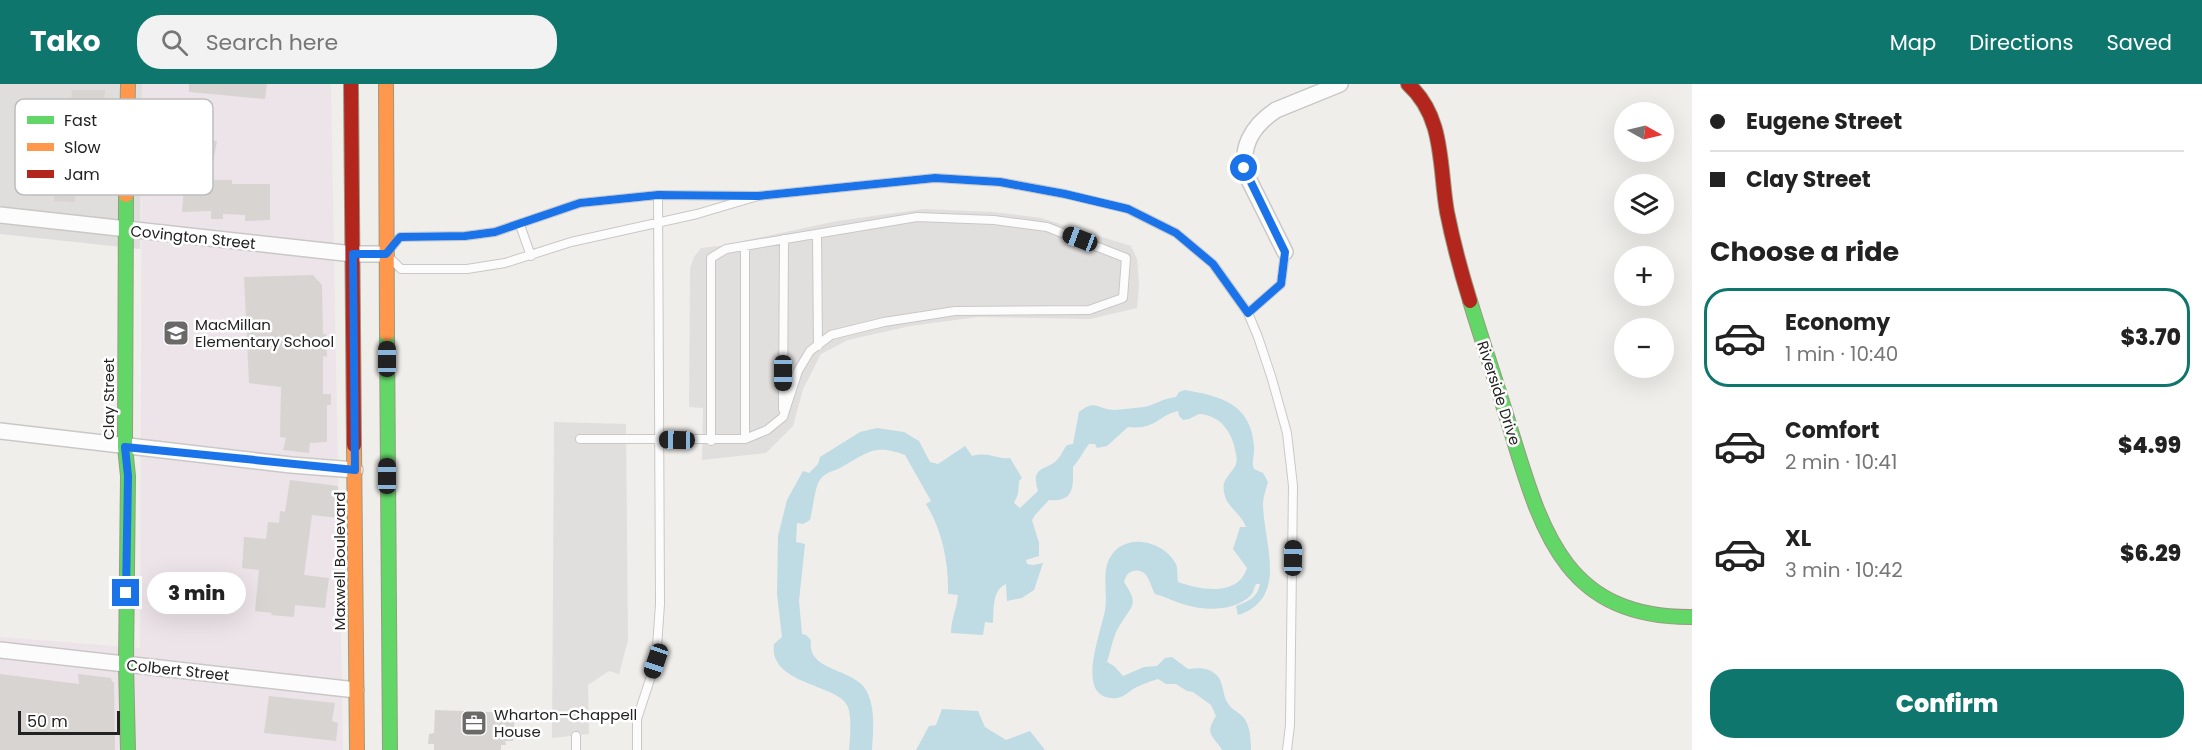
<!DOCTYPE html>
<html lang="en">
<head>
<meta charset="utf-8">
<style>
  body { margin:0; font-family:Poppins,sans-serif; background:#f2f2f2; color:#222; height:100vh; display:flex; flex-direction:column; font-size:22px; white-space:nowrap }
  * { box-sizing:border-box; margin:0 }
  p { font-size:20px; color:#767676 }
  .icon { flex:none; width:33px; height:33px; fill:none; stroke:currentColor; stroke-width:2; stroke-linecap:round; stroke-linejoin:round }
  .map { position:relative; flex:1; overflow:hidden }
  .sheet { display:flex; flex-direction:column; background:#fff; width:510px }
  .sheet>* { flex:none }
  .banner { display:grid; align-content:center; height:132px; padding:0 18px; background:#fff }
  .needle { width:39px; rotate:98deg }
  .buttons { position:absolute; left:1614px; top:18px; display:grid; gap:12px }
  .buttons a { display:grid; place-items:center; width:60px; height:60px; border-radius:50%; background:#fff; box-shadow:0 6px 24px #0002; font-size:30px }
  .scale { position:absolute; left:18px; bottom:15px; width:102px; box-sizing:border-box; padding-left:6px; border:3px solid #222; border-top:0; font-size:16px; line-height:21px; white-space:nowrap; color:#222; -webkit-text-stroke:4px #fff; paint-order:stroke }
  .end { position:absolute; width:27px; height:27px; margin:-14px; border:8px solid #1a73e8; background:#fff; box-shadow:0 0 0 3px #fff }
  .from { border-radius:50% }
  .bubble { position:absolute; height:42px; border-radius:21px; background:#fff; box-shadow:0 6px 24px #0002; font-size:20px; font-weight:800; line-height:42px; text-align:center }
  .car { position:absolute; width:18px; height:36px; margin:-18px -9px; border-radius:8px; box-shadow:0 0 4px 2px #0007; background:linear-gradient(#222 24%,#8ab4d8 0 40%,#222 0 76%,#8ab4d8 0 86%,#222 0) }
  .banner b { display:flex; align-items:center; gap:21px; height:57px; font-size:22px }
  .banner b+b { border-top:2px solid #e0e0e0 }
  .banner i { width:15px; height:15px; background:#222 }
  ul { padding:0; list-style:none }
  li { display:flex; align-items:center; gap:18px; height:99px; margin:0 12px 9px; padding:0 6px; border:3px solid transparent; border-radius:24px }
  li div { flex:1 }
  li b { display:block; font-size:22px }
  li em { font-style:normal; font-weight:800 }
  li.selected { border-color:#0f766e }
  li>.icon { width:54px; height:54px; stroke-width:1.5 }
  h2 { padding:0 18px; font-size:27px; line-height:72px }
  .cta { display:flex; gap:12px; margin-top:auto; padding:12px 18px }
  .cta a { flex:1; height:69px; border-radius:24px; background:#0f766e; color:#fff; font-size:24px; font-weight:800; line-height:69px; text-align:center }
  header { display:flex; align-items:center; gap:36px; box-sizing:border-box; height:84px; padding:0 30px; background:#0f766e; color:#fff }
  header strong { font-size:28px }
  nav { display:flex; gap:33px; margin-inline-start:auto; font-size:21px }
  .search { width:420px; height:54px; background:#f2f2f2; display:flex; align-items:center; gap:15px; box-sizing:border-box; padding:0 21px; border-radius:24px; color:#767676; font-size:22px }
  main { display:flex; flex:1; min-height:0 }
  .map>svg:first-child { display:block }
  .residential { fill:#dfdedc }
  .industrial { fill:#ede4e9 }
  .parking { fill:#e0dfde }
  .water { fill:#bfdbe3 }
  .building { fill:#d7d4d2 }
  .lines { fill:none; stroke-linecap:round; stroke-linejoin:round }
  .lane-casing { stroke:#c9c8c7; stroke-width:10 }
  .street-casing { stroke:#c9c8c7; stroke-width:18 }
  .fast-casing { stroke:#999a82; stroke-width:16 }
  .slow-casing { stroke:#999a82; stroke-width:16 }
  .jam-casing { stroke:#999a82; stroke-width:16 }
  .lane { stroke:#fdfcfc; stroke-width:8 }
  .street { stroke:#fdfcfc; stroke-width:15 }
  .fast { stroke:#63d668; stroke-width:14 }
  .slow { stroke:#ff974d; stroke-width:14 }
  .jam { stroke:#b3261e; stroke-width:14 }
  .route { stroke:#1a73e8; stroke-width:8 }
  .labels { text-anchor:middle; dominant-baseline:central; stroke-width:5; stroke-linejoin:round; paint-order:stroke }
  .street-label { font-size:15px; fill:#222; stroke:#fff }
  .poi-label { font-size:15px; fill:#222; stroke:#fff; text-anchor:start }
  .key { fill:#fff; stroke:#bdbdbd; stroke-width:1.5 }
  .key-label { font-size:16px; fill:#222 }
</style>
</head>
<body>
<header>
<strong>Tako</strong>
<div class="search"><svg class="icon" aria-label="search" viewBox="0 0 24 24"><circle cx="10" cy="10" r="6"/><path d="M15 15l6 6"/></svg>Search here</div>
<nav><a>Map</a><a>Directions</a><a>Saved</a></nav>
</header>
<main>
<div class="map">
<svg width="1692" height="666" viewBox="0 0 1692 666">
  <rect width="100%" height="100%" fill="#f0eeeb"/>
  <path class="residential" d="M0,0H142L140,165L0,150Z"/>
  <path class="industrial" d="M142,0H331L343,666H0V553L140,564Z"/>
  <path class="parking" d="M924,125L994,128L1041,134L1131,162L1137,175L1139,201L1137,224L1090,235L978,233L910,242L848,256L821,270L803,305L793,342L766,369L702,376L703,324L689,323L690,184L694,173L701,164L719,162L837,137Z
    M554,338L626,340L628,556L619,590L609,587L588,601L589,650L552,654Z"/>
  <path class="water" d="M1185,306C1221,312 1251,320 1254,362C1255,370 1251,378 1254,385L1263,389L1268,398C1266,405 1263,413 1263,421C1264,461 1289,514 1238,531L1236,522C1249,517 1257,514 1260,500H1256C1254,504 1253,510 1250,512C1235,527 1205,527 1186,521C1175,518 1166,513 1155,510C1150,501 1148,483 1133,487C1127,489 1126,492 1124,498C1139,521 1133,520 1120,541C1113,551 1111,566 1107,578L1114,582L1123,592L1144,583L1157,582L1165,574L1172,573L1188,585C1197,585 1204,582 1214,589C1224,595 1222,609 1227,618C1231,625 1235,626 1241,631C1250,638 1251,655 1251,666H1222C1213,651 1204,651 1216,632L1211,621L1193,608L1187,607L1176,600H1166L1158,595C1151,597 1143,600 1137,603C1130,606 1125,613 1117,614C1072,618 1102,547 1105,526C1108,509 1101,486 1111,472C1126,448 1164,457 1176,480C1178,484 1177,492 1178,498C1200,506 1238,513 1247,484L1233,465L1240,443H1246C1241,429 1226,423 1224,408C1221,395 1232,390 1236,380C1238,373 1235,368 1234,361C1229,344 1218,331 1199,330L1189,335L1183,336L1179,332L1178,327C1157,332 1156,346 1128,343L1107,362L1097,364L1095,360H1089C1083,368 1080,375 1073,383C1073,402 1075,418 1049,416L1035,431L1032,436L1039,459V472L1026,476L1027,480L1033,481L1043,479L1034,506L1022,514L1007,517L1006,500C992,506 994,525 993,539L985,538L983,551L951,549C951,535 957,525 958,511L948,510C949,479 942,446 926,420L931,417L905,371C872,359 867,370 840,384C831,388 823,389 818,399C814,410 813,424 810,436L803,440L797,439L796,458L805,460L799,517L802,550L806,551L811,556C806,588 854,584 866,606C876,624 873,646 872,666H849C850,653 852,636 848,623C840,600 768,601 774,560L782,553L777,510L778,452L787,416L803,387L809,389L818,380L820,373L860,348L877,344L904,348L919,357L930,378L938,380L965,362L972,372C990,367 997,376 1010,374L1022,394L1019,397L1018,410L1014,419L1020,424L1038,407C1031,384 1042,387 1055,378C1060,374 1063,366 1067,361L1073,360L1079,328C1096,314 1098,326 1115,326C1124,325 1135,324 1144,323C1155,321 1163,314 1176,313L1179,308Z
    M942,625L978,627L985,643L1006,656L1030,647L1045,666H916L929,642L936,641Z"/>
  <path class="building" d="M189,0H267L265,15L189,8Z
    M72,6H105L102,61H68Z
    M163,46L209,52L208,56L217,57L213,78L174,73L170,96L159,94L164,63L160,62Z
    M55,79L76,82L75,118L54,117Z
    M211,96H232V100H270V136L245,137V131L223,130V135H211V127L182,128L184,103H211Z
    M313,191L322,201L323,250H326L327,273L323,272V310H331V321H327V358L310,359L309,369L283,366L286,354L280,353L281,303L249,299L244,193Z
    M290,396L338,402L339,434L312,431L304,491L329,494L325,524L295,521L294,533L271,531L272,529L255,527L259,486L242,484L244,453L266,455L268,438L279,439L280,427L285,428Z
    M0,590L79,600L78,590L111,594L112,598H114L115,666H0Z
    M269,612L335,619L332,637L338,639L336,657L264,649Z
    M435,626L515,629L513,657H505L506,661H501V666H434V660H428L429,650L434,649Z"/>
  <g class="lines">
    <g class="lane-casing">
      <path id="lane" d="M520,141L531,172
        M817,150L818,262
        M745,162V355
        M392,163L400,153L465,152L495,148L580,119L658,111L758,112L935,94L1000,98L1065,110L1128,125L1176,149L1213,180L1248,229L1281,200L1285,168
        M392,176L401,185H467L505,179L571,158L697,130L758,112
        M1248,229L1258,253L1272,295L1287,349L1293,402L1290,641L1287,666
        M783,325L784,155
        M580,355H745L767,346L783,333L798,287L810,267L831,251L884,238L955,227L1089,226L1123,214L1126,174L1047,143L994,136L917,133L726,165L711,174V357
        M576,652V666
        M637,666V635L656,577L660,520L658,111"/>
    </g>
    <g class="street-casing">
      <path id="street" d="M0,131L353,170H386
        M1285,168L1248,94C1238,65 1252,42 1276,26L1340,0
        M0,347L291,381L355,386
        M0,566L356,606"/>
    </g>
    <g class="fast-casing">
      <path id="fast" d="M126,111L125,363L128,392L126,580L128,666
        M1470,217C1483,260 1498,303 1511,347C1542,448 1565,534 1692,533
        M387,250L390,666"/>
    </g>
    <g class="slow-casing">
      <path id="slow" d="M386,0L387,250
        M126,111L128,0
        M354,361L357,666"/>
    </g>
    <g class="jam-casing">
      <path id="jam" d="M351,0L354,361
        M1408,0C1445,33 1439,83 1447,128C1453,158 1461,188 1470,217"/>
    </g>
    <use href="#lane" class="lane"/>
    <use href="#street" class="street"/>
    <use href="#fast" class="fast"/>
    <use href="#slow" class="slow"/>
    <use href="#jam" class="jam"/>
  </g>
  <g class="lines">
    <path class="route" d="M126,509L128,392L125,363L355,386L353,170H386L400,153L465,152L495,148L580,119L658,111L758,112L935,94L1000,98L1065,110L1128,125L1176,149L1213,180L1248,229L1281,200L1285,168L1244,84"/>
  </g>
  <defs>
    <g id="school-square" transform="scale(1.35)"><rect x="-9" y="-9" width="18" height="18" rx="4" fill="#6a6968" stroke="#fff"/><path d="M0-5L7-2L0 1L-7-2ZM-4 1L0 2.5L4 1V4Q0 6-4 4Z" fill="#fff"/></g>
    <g id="office-square" transform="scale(1.35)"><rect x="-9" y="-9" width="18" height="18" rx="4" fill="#6a6968" stroke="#fff"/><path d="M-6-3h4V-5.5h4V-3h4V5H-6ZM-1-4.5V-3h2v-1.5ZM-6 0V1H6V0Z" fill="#fff"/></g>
  </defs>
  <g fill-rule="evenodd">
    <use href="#school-square" x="176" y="249"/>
    <use href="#office-square" x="474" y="639"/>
  </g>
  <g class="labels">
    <g class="street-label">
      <text transform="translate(193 153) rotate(6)">Covington Street</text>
      <text transform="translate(1499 309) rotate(72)">Riverside Drive</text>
      <text transform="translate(108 315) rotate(-90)">Clay Street</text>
      <text transform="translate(339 477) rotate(-90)">Maxwell Boulevard</text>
      <text transform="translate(178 586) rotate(6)">Colbert Street</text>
    </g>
    <g class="poi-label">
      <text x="195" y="240">MacMillan<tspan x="195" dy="17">Elementary School</tspan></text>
      <text x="494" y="630">Wharton–Chappell<tspan x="494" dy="17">House</tspan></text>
    </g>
  </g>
  <rect x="15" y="15" width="198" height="96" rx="9" class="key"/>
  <rect x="27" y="32" width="27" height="8" fill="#63d668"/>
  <rect x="27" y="59" width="27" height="8" fill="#ff974d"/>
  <rect x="27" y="86" width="27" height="8" fill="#b3261e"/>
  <g class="key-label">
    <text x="64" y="42">Fast</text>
    <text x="64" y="69">Slow</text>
    <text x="64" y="96">Jam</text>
  </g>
</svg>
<div class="buttons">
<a><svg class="needle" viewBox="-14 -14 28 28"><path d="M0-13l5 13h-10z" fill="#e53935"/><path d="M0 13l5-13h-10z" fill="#767676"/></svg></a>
<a><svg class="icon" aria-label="layers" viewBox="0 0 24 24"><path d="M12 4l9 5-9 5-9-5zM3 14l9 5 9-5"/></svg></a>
<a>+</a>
<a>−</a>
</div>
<div class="scale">50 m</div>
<i class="end from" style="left:1244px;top:84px"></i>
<i class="end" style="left:126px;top:509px"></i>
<div class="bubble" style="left:147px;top:488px;width:99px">3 min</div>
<i class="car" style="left:1080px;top:155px;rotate:291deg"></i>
<i class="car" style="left:387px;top:275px;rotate:0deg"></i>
<i class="car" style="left:783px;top:289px;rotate:180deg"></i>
<i class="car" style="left:677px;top:356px;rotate:271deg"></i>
<i class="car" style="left:387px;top:392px;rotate:0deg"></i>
<i class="car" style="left:1293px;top:474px;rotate:1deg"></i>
<i class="car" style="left:656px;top:577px;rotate:199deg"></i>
</div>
<section class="sheet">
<div class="banner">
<b><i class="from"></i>Eugene Street</b>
<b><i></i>Clay Street</b>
</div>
<h2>Choose a ride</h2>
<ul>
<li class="selected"><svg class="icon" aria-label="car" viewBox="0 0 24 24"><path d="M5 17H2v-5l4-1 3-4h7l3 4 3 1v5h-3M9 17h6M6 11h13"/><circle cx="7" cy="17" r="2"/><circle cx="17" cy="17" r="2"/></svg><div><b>Economy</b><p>1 min · 10:40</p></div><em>$3.70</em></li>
<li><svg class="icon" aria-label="car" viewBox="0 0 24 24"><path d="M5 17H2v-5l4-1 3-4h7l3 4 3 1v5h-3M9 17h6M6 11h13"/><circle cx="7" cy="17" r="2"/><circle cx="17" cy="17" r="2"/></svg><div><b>Comfort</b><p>2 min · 10:41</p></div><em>$4.99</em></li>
<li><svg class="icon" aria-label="car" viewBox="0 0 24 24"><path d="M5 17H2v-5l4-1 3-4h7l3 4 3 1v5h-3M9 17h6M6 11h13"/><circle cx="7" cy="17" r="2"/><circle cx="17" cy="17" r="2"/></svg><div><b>XL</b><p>3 min · 10:42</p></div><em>$6.29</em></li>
</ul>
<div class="cta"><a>Confirm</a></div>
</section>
</main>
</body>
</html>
